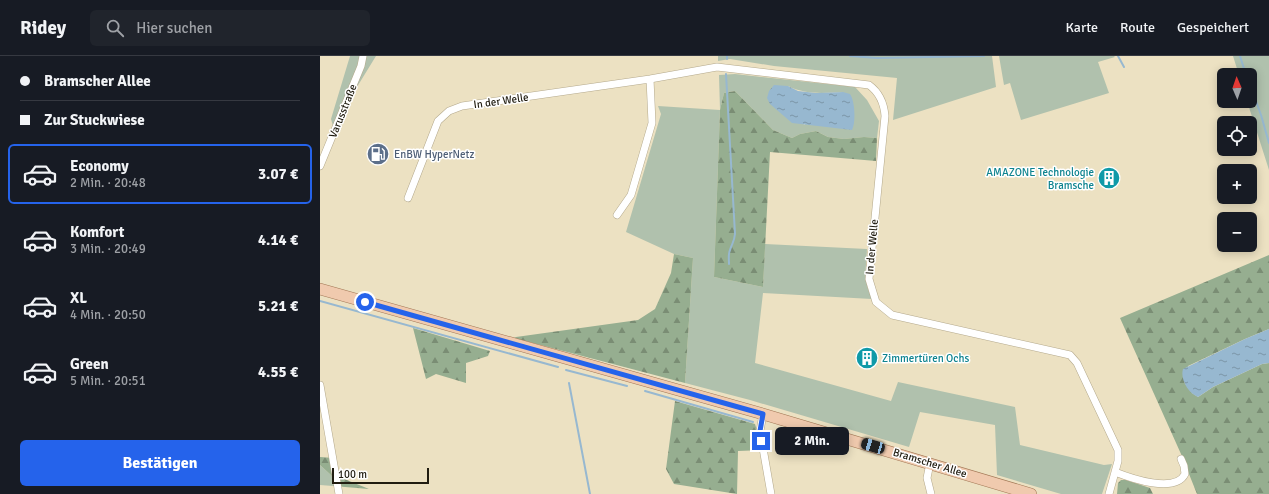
<!DOCTYPE html>
<html lang="de">
<head>
<meta charset="utf-8">
<style>
  body { margin:0; font-family:Signika,sans-serif; background:#20242c; color:#f1f3f6; height:100vh; display:flex; flex-direction:column; font-size:15px; white-space:nowrap }
  * { box-sizing:border-box; margin:0 }
  p { font-size:13px; color:#9ea1a6 }
  .icon { flex:none; width:22px; height:22px; fill:none; stroke:currentColor; stroke-width:2; stroke-linecap:round; stroke-linejoin:round }
  .map { position:relative; flex:1; overflow:hidden }
  .sheet { display:flex; flex-direction:column; background:#171b24; width:320px }
  .sheet>* { flex:none }
  .hud { display:grid; align-content:center; height:88px; padding:0 20px; background:#171b24 }
  .needle { width:26px; rotate:358deg }
  .fabs { position:absolute; left:897px; top:12px; display:grid; gap:8px }
  .fabs a { display:grid; place-items:center; width:40px; height:40px; border-radius:6px; background:#171b24; box-shadow:0 2px 10px #0003; font-size:20px }
  .scale { position:absolute; left:12px; bottom:10px; width:97px; box-sizing:border-box; padding-left:4px; border:2px solid #201c10; border-top:0; font-size:11px; line-height:14px; white-space:nowrap; color:#201c10; -webkit-text-stroke:3px #fff; paint-order:stroke }
  .end { position:absolute; width:18px; height:18px; margin:-9px; border:5px solid #2563eb; background:#fff; box-shadow:0 0 0 2px #fff }
  .from { border-radius:50% }
  .bubble { position:absolute; height:28px; border-radius:6px; background:#171b24; box-shadow:0 2px 10px #0003; font-size:13px; font-weight:700; line-height:28px; text-align:center }
  .car { position:absolute; width:12px; height:24px; margin:-12px -6px; border-radius:5px; box-shadow:0 0 3px 1px #0007; background:linear-gradient(#222 24%,#8ab4d8 0 40%,#222 0 76%,#8ab4d8 0 86%,#222 0) }
  .hud b { display:flex; align-items:center; gap:14px; height:38px; font-size:15px }
  .hud b+b { border-top:1px solid #363941 }
  .hud i { width:10px; height:10px; background:#f1f3f6 }
  ul { padding:0; list-style:none }
  li { display:flex; align-items:center; gap:12px; height:60px; margin:0 8px 6px; padding:0 12px; border:2px solid transparent; border-radius:6px }
  li div { flex:1 }
  li b { display:block; font-size:15px }
  li em { font-style:normal; font-weight:700 }
  li.on { border-color:#2563eb }
  li>.icon { width:36px; height:36px; stroke-width:1.5 }
  .action { display:flex; gap:8px; margin-top:auto; padding:8px 20px }
  .action a { flex:1; height:46px; border-radius:6px; background:#2563eb; color:#fff; font-size:16px; font-weight:700; line-height:46px; text-align:center }
  header { display:flex; align-items:center; gap:24px; box-sizing:border-box; height:56px; padding:0 20px; background:#171b24; border-bottom:1px solid #363941 }
  header strong { font-size:19px }
  nav { display:flex; gap:22px; margin-inline-start:auto; font-size:14px }
  .search { width:280px; height:36px; background:#20242c; display:flex; align-items:center; gap:10px; box-sizing:border-box; padding:0 14px; border-radius:6px; color:#9ea1a6; font-size:15px }
  main { display:flex; flex:1; min-height:0 }
  .map>svg:first-child { display:block }
  .green { fill:#b0c1ad; fill-rule:evenodd }
  .forest { fill:url(#forest-firs) }
  .water { fill:url(#water-ripples) }
  .lines { fill:none; stroke-linecap:round; stroke-linejoin:round }
  .stream { stroke:#97b8d0; stroke-width:2 }
  .street-casing { stroke:#b4a98c; stroke-width:8 }
  .primary-casing { stroke:#a17654; stroke-width:12 }
  .street { stroke:#fff; stroke-width:7 }
  .primary { stroke:#f0caae; stroke-width:11 }
  .route { stroke:#2563eb; stroke-width:5 }
  .labels { text-anchor:middle; dominant-baseline:central; stroke-width:3; stroke-linejoin:round; paint-order:stroke }
  .street-label { font-size:11px; fill:#201c10; stroke:#fff }
  .service-label { font-size:11px; fill:#4e5e75; stroke:#fff; text-anchor:start }
  .culture-label { font-size:11px; fill:#0d838f; stroke:#fff; text-anchor:end }
</style>
</head>
<body>
<header>
<strong>Ridey</strong>
<div class="search"><svg class="icon" aria-label="search" viewBox="0 0 24 24"><circle cx="10" cy="10" r="6"/><path d="M15 15l6 6"/></svg>Hier suchen</div>
<nav><a>Karte</a><a>Route</a><a>Gespeichert</a></nav>
</header>
<main>
<section class="sheet">
<div class="hud">
<b><i class="from"></i>Bramscher Allee</b>
<b><i></i>Zur Stuckwiese</b>
</div>
<ul>
<li class="on"><svg class="icon" aria-label="car" viewBox="0 0 24 24"><path d="M5 17H2v-5l4-1 3-4h7l3 4 3 1v5h-3M9 17h6M6 11h13"/><circle cx="7" cy="17" r="2"/><circle cx="17" cy="17" r="2"/></svg><div><b>Economy</b><p>2 Min. · 20:48</p></div><em>3.07 €</em></li>
<li><svg class="icon" aria-label="car" viewBox="0 0 24 24"><path d="M5 17H2v-5l4-1 3-4h7l3 4 3 1v5h-3M9 17h6M6 11h13"/><circle cx="7" cy="17" r="2"/><circle cx="17" cy="17" r="2"/></svg><div><b>Komfort</b><p>3 Min. · 20:49</p></div><em>4.14 €</em></li>
<li><svg class="icon" aria-label="car" viewBox="0 0 24 24"><path d="M5 17H2v-5l4-1 3-4h7l3 4 3 1v5h-3M9 17h6M6 11h13"/><circle cx="7" cy="17" r="2"/><circle cx="17" cy="17" r="2"/></svg><div><b>XL</b><p>4 Min. · 20:50</p></div><em>5.21 €</em></li>
<li><svg class="icon" aria-label="car" viewBox="0 0 24 24"><path d="M5 17H2v-5l4-1 3-4h7l3 4 3 1v5h-3M9 17h6M6 11h13"/><circle cx="7" cy="17" r="2"/><circle cx="17" cy="17" r="2"/></svg><div><b>Green</b><p>5 Min. · 20:51</p></div><em>4.55 €</em></li>
</ul>
<div class="action"><a>Bestätigen</a></div>
</section>
<div class="map">
<svg width="949" height="438" viewBox="0 0 949 438">
  <defs>
    <pattern id="forest-firs" width="22" height="20" patternUnits="userSpaceOnUse"><rect width="22" height="20" fill="#96ae90"/><path d="M5 1l3.5 6h-7zM16 11l3.5 6h-7z" fill="#7a8d74"/></pattern>
    <pattern id="water-ripples" width="26" height="14" patternUnits="userSpaceOnUse"><rect width="26" height="14" fill="#97b8d0"/><path d="M2 4q2-2 4 0t4 0M15 11q2-2 4 0t4 0" fill="none" stroke="#7b95a7"/></pattern>
  </defs>
  <rect width="100%" height="100%" fill="#ece1c2"/>
  <path class="green" d="M30,0H56L13,70L11,63Z
    M398,0H672L676,31L573,64L577,22L454,10L410,3L398,5Z
    M679,0H794L795,1L778,6L789,37L701,64L690,27L684,29Z
    M913,0H949V114L927,45H930V19H919Z
    M415,18L535,31L547,44L559,65L557,82L544,81L524,83L508,81L496,75L480,78L472,82L453,74L415,35L404,37L400,54L394,221L443,231L445,188L547,193C546,214 543,224 552,243L443,237L435,307L571,345L578,326L695,351L700,389L784,409L792,408L782,438H741L677,419L675,369L600,356L589,391L430,344L365,327L373,202L354,198L306,176L341,58L338,50L400,54L399,19ZM468,30C486,39 504,37 523,36L484,69Z
    M0,409L12,420L13,430L0,429Z"/>
  <path class="forest" d="M415,35L453,74L472,82L480,78L496,75L508,81L524,83L544,81L557,82L556,105L450,96L443,231L394,221L400,54L404,37Z
    M354,198L373,202L365,327L194,282L196,281L318,264L335,253L351,217Z
    M949,199V273L925,283L868,310L864,326L872,337L878,341L893,331L942,308L949,307V438H877L861,398L800,262Z
    M93,272L170,295L168,300L146,307V327L116,318L106,323Z
    M355,345L435,368L443,394L418,395L417,438L354,428L346,413Z
    M0,401L14,402L17,420L49,433L13,430L12,420L0,409Z
    M801,424H806L830,432L833,438H797L798,427Z"/>
  <path class="water" d="M454,29L468,30L478,35L496,37L523,36L530,38C535,45 536,66 532,74L472,67L450,48L447,42L449,35Z
    M949,273V307L942,308L893,331L878,341C868,337 860,323 863,313L925,283Z"/>
  <g class="lines">
    <path class="stream" d="M530,0L557,2L664,0
      M798,0L804,11
      M920,0L926,19
      M407,3V0
      M406,18L415,178C414,187 412,187 410,194C408,198 409,203 409,208
      M930,29L941,59L949,87
      M0,245L238,311
      M246,314L307,330
      M249,327L270,438
      M325,335L433,366"/>
    <g class="street-casing">
      <path id="street" d="M0,110L41,10L43,0
        M88,142L118,65L129,55L142,50L330,23L397,11L549,29C560,37 564,47 565,60L549,223L556,246L572,259L750,299L757,307L798,394V405L789,438
        M297,159L311,139L332,67L330,23
        M0,329L19,438
        M443,358L440,375L451,438
        M610,407L607,422L611,438
        M795,416C810,422 855,438 865,418L864,410L861,403"/>
    </g>
    <g class="primary-casing">
      <path id="primary" d="M0,233L443,358L711,438"/>
    </g>
    <use href="#street" class="street"/>
    <use href="#primary" class="primary"/>
  </g>
  <g class="lines">
    <path class="route" d="M45,246L443,358L440,375L441,385"/>
  </g>
  <defs>
    <g id="fuel-disc" transform="scale(1.15)"><circle r="9.5" fill="#5c6f8a" stroke="#fff"/><path d="M-5.5-6h7V0h2V4h1.3V-2.5L3-4.5l.8-.8L6-3V5H2.5V1h-1V6h-7ZM-4.2-4.7v3.2H.2V-4.7Z" fill="#fff"/></g>
    <g id="building-disc" transform="scale(1.15)"><circle r="9.5" fill="#0f9aa8" stroke="#fff"/><path d="M-4-6H4V6H1V3H-1V6H-4ZM-2.5-4.3h1.7v1.8h-1.7ZM.8-4.3h1.7v1.8H.8ZM-2.5-1h1.7V.8h-1.7ZM.8-1h1.7V.8H.8Z" fill="#fff"/></g>
  </defs>
  <g fill-rule="evenodd">
    <use href="#fuel-disc" x="58" y="98"/>
    <use href="#building-disc" x="789" y="122"/>
    <use href="#building-disc" x="547" y="302"/>
  </g>
  <g class="labels">
    <g class="street-label">
      <text transform="translate(181 45) rotate(-8)">In der Welle</text>
      <text transform="translate(23 55) rotate(-68)">Varusstraße</text>
      <text transform="translate(552 191) rotate(-85)">In der Welle</text>
      <text transform="translate(610 407) rotate(17)">Bramscher Allee</text>
    </g>
    <g class="service-label">
      <text x="74" y="98">EnBW HyperNetz</text>
    </g>
    <g class="culture-label">
      <text x="774" y="116">AMAZONE Technologie<tspan x="774" dy="13">Bramsche</tspan></text>
      <text x="562" y="302" text-anchor="start">Zimmertüren Ochs</text>
    </g>
  </g>
</svg>
<div class="fabs">
<a><svg class="needle" viewBox="-14 -14 28 28"><path d="M0-13l5 13h-10z" fill="#e53935"/><path d="M0 13l5-13h-10z" fill="#9ea1a6"/></svg></a>
<a><svg class="icon" aria-label="locate" viewBox="0 0 24 24"><circle cx="12" cy="12" r="6"/><path d="M12 2v4M12 18v4M2 12h4M18 12h4"/></svg></a>
<a>+</a>
<a>−</a>
</div>
<div class="scale">100 m</div>
<i class="end from" style="left:45px;top:246px"></i>
<i class="end" style="left:441px;top:385px"></i>
<div class="bubble" style="left:455px;top:371px;width:74px">2 Min.</div>
<i class="car" style="left:553px;top:390px;rotate:286deg"></i>
</div>
</main>
</body>
</html>
